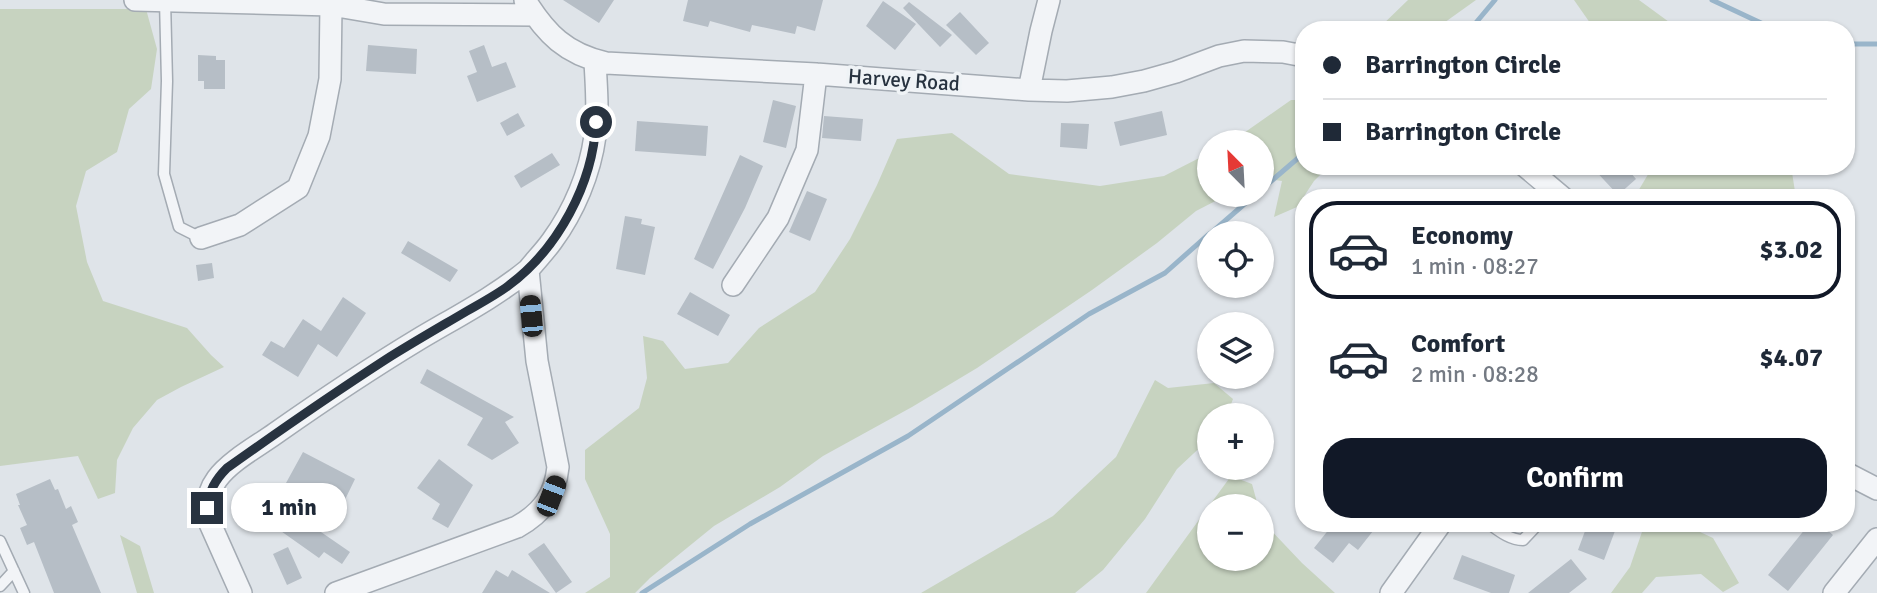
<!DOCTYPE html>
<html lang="en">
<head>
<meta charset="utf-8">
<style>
  body { margin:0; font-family:Signika,sans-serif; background:#f2f2f3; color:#1f2937; height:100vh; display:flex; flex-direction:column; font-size:26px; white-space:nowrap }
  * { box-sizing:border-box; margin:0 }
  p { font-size:23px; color:#747a83 }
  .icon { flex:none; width:38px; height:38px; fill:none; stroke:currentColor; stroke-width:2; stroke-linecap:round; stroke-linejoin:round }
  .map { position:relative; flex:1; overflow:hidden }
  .drawer { position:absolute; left:1295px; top:189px; width:560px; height:343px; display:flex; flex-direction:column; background:#fff; border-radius:28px; box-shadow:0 2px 5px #0004 }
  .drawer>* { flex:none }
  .guide { position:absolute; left:1295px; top:21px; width:560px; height:154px; border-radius:28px; box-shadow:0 2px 5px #0004; display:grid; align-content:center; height:154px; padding:0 28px; background:#fff }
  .needle { width:46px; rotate:336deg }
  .controls { position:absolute; left:1197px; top:130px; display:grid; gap:14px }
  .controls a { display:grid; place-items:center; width:77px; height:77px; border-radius:50%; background:#fff; box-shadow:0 2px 5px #0004; font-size:35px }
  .end { position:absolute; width:32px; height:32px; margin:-16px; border:9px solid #283340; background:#fff; box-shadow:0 0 0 4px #fff }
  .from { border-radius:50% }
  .bubble { position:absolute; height:49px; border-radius:24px; background:#fff; box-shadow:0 2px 5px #0004; font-size:23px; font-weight:700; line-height:49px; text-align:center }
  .car { position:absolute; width:21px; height:42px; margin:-21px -10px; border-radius:9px; box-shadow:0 0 5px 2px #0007; background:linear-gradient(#222 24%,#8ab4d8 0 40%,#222 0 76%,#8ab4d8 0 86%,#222 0) }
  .guide b { display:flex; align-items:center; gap:24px; height:66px; font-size:26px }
  .guide b+b { border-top:2px solid #e0e1e3 }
  .guide i { width:18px; height:18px; background:#1f2937 }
  ul { padding:12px 0 0; list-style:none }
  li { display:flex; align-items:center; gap:21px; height:98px; margin:0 14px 10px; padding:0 14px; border:4px solid transparent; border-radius:28px }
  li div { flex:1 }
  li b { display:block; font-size:26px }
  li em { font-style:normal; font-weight:700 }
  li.selected { border-color:#111827 }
  li>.icon { width:63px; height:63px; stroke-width:1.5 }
  .action { display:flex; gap:14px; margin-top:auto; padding:14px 28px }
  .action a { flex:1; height:80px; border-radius:28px; background:#111827; color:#fff; font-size:28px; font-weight:700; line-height:80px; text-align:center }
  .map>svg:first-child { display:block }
  .green { fill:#c7d3c0 }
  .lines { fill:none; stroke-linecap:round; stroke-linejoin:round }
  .stream { stroke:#99b5ca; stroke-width:5 }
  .building { fill:#b6bec6 }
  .lane-casing { stroke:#a4abb3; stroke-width:13 }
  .street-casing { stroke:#a4abb3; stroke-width:24 }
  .lane { stroke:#f2f4f7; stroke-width:10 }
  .street { stroke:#f2f4f7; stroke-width:21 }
  .route { stroke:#283340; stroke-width:9 }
  .labels { text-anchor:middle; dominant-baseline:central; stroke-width:7; stroke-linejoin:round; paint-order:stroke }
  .street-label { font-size:21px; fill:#283340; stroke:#eff3f6 }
</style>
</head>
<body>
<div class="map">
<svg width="1877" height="593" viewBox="0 0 1877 593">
  <rect width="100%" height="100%" fill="#dfe4e9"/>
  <path class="green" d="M1408,0H1476L1434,30H1377Z
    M1574,0H1639L1680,30H1595Z
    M0,9H146L157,49L151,89L129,109L117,152L86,171L76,206L87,262L103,301L187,328L211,355L224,367L181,387L157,400L133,428L117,460L115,493L98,499L78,456L0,466Z
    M1291,100H1304V166H1329L1314,181L1297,207L1274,217L1282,181L1262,178V142H1231Z
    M952,133L1009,174L1100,186L1164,176L1209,153V194H1229L1196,211L1157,243L1092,290L977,368L912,407L823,456L780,487L714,526L650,578L635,593H585L610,577V534L585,479V450L639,408L647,378L643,336L663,341L685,369L728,363L759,328L815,292L850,239L877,185L897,139Z
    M1653,166H1791L1796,198H1634Z
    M1155,380L1168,388L1214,383L1233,399L1227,415H1209V439L1177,469L1145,519L1103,570L1075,593H921L1053,516L1116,457Z
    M1231,476L1252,484L1258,506H1209Z
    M1209,506V558H1262V518L1263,522L1302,563L1335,593H1146Z
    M1645,523H1685L1687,526L1713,538L1739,583L1723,592L1701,574L1656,577L1642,593H1611L1630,567Z
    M120,535L140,546L154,593H137Z"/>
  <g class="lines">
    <path class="stream" d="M1712,0L1776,30
      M1467,30L1474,25L1495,0
      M1846,44H1877
      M1262,189L1304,153
      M1211,233L1256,194
      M642,593L750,524L908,436L1089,314L1165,273L1209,234"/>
  </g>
  <path class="building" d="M563,0H614L599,23Z
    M688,0H823L815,31L797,26L795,34L752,25L750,32L710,21L708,27L683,21Z
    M883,1L916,24L895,50L866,26Z
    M909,2L952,35L940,47L903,8Z
    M960,12L989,43L976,55L946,25Z
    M368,45L417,49L416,74L366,71Z
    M484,45L492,67L506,62L516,87L477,102L467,76L477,72L469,51Z
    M198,55L216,56V60H225V89H204V81H198Z
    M773,100L796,106L786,148L763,142Z
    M1162,111L1167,135L1120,146L1114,122Z
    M518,113L525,126L507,136L500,123Z
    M824,116L863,119L861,141L822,138Z
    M637,121L708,126L706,156L635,151Z
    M1061,123L1089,124L1087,149L1060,147Z
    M552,153L560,165L521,188L514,176Z
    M740,155L763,166L745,208L713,269L694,259Z
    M1591,166H1625L1636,179L1618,195Z
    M807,191L827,199L810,241L789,232Z
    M625,216L642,219L641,224L655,227L645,275L616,269Z
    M408,241L458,270L450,282L401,253Z
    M212,263L214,278L198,281L196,265Z
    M690,292L730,315L718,336L677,314Z
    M343,297L366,313L337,357L318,344L298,377L262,355L271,341L284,348L303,319L321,331Z
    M427,369L514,417L505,422L519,443L492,460L467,445L483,418L420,383Z
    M303,452L355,479L339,512L286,483Z
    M439,459L473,485L448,528L432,519L440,504L417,488Z
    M50,479L55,490L58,489L66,509L71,506L78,522L72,525L101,593H54L34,542L27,545L20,528L27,525L18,505H20L16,494Z
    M273,499L350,552L342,564L324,552L319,558L261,517L254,502Z
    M1334,523H1364L1373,531L1358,550L1349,543L1333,563L1314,548Z
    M1588,523H1618L1604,560L1578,550Z
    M1810,523H1819L1833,535L1788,591L1768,575Z
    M544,543L572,582L556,593L528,554Z
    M288,547L302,578L287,585L273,554Z
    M1462,555L1515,575L1509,593H1491L1453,579Z
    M1571,559L1587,579L1569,593H1528Z
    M496,570L508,577L512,570L550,593H482Z"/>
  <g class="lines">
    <g class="lane-casing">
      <path id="lane" d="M165,0L167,81L164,174L179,227L201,238
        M1488,523C1499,531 1510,540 1523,540L1539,523
        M0,541L24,593
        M0,586L14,571"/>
    </g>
    <g class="street-casing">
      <path id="street" d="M135,0L331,5L384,14L534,15
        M525,0C546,34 566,54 606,63L816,74L1029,90L1067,91L1112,87L1144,81L1176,72L1219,56L1244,51L1283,52L1304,56
        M1029,90L1041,31L1049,0
        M1525,166L1563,198
        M201,238L240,225L298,188L319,136L330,79L331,5
        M528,270C536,260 545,251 552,241C574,211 590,173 595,136C599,112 596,85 595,60
        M733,285L778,218L807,150L816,74
        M1846,473L1877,489
        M241,593L208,519C206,504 208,491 217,479C230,461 258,446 276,433C323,400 371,368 419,339C456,317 495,297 528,270L537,361L558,467C555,496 542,513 517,527L336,593
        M1391,593L1441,523
        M1834,593L1877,539"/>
    </g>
    <use href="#lane" class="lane"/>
    <use href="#street" class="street"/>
  </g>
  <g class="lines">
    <path class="route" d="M207,508C209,491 215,480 227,468C279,431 331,395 385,360C412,343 440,327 467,311C481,303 496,295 508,286C558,249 593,184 596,122"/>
  </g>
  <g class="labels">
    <g class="street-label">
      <text transform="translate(904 80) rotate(4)">Harvey Road</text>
    </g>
  </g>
</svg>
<div class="controls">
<a><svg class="needle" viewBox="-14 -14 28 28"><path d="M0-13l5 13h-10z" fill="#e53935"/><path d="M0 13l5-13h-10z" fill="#747a83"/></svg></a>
<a><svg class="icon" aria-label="locate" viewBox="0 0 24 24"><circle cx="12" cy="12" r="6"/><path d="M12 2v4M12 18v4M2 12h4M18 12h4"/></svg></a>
<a><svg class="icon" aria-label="layers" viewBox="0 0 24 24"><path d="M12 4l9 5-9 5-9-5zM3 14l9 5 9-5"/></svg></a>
<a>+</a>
<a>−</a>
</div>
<i class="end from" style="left:596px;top:122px"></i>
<i class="end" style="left:207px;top:508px"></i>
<div class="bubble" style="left:231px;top:483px;width:116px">1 min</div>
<i class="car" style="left:531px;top:316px;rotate:355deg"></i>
<i class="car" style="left:551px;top:496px;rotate:21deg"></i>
<div class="guide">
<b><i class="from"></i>Barrington Circle</b>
<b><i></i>Barrington Circle</b>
</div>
<section class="drawer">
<ul>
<li class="selected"><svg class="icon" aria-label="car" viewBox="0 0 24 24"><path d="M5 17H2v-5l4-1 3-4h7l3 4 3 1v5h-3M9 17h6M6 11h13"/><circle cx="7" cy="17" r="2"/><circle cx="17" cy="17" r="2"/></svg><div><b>Economy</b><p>1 min · 08:27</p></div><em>$3.02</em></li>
<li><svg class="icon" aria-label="car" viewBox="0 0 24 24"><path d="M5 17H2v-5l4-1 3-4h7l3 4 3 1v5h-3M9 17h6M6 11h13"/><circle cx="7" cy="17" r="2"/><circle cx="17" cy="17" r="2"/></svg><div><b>Comfort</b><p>2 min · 08:28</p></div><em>$4.07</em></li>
</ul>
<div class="action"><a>Confirm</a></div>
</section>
</div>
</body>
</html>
